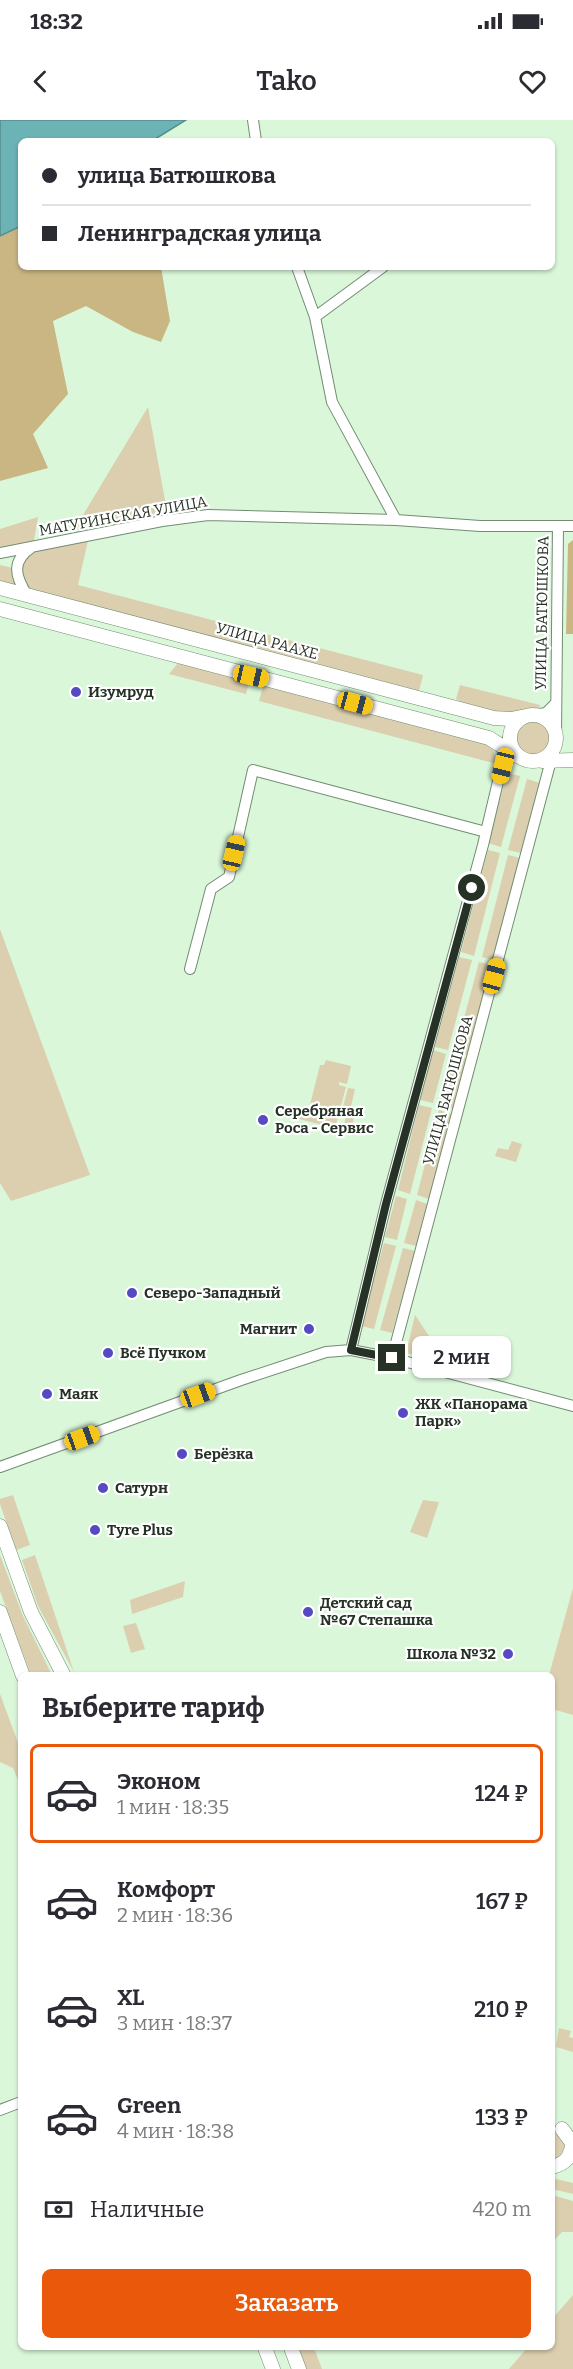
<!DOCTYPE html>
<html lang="ru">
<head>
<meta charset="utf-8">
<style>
  body { margin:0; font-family:Bitter,serif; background:#f2f2f3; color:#2b2b33; height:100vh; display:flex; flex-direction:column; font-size:22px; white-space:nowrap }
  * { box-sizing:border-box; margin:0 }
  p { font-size:20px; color:#7c7c81 }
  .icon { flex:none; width:33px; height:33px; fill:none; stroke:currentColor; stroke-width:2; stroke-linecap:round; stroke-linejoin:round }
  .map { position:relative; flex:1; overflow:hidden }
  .sheet { position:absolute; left:18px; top:1552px; width:537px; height:678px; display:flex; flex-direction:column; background:#fff; border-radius:9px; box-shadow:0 2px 4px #0004 }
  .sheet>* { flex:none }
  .top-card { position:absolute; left:18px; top:18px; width:537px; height:132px; border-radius:9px; box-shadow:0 2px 4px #0004; display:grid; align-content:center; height:132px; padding:0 24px; background:#fff }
  .end { position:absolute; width:27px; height:27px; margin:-14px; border:8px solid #273227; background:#fff; box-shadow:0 0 0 3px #fff }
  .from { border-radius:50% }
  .bubble { position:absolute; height:42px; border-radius:9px; background:#fff; box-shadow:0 2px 4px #0004; font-size:20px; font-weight:600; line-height:42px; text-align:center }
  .car { position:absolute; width:18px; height:36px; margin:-18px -9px; border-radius:8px; box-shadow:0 0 4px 2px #0007; background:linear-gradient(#f5c518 24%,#345 0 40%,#f5c518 0 76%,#345 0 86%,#f5c518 0) }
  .top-card b { display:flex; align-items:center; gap:21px; height:57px; font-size:22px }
  .top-card b+b { border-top:2px solid #e1e1e2 }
  .top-card i { width:15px; height:15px; background:#2b2b33 }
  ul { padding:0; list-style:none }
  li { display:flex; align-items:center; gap:18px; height:99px; margin:0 12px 9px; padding:0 12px; border:3px solid transparent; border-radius:9px }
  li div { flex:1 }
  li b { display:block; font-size:22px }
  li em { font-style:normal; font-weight:600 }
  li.active { border-color:#ea580c }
  li>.icon { width:54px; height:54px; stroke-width:1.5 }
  h2 { padding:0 24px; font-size:27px; line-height:72px }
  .pay { display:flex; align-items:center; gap:15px; height:66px; padding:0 24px; font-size:22px }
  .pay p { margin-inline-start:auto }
  .action { display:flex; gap:12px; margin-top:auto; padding:12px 24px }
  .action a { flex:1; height:69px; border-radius:9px; background:#ea580c; color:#fff; font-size:24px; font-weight:600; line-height:69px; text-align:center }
  .status { display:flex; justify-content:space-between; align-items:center; height:42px; padding:0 30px; background:#fff; direction:ltr }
  .status svg { height:16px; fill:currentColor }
  header { display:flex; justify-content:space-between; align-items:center; height:78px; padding:0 24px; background:#fff; font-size:27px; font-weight:600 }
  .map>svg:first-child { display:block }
  .green { fill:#dbcfaf }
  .forest { fill:#c9b683 }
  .water { fill:#6cb3b6; stroke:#578c8b; stroke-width:1.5 }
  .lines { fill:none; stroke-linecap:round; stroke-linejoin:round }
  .minor-casing { stroke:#728c72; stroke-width:12 }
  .major-casing { stroke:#728c72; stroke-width:15 }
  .minor { stroke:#fff; stroke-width:10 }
  .major { stroke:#fff; stroke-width:14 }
  .route { stroke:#273227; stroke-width:8 }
  .poi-dot { fill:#554ac2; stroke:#fff; stroke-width:2 }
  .labels { text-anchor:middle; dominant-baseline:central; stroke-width:4.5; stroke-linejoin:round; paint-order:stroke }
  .street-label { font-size:15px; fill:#273227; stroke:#fff }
  .poi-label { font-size:15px; font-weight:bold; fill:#273227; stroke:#fff; text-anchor:start }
</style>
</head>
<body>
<div class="status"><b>18:32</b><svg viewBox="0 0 49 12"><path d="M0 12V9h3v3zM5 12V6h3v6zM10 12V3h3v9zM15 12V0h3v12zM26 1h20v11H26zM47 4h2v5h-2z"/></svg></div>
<header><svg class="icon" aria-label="back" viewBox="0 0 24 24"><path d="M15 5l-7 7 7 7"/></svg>Tako<svg class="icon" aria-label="heart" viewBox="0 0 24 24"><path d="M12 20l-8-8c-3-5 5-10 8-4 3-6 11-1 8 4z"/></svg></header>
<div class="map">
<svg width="573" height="2249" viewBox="0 0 573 2249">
  <rect width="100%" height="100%" fill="#daf7d9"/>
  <path class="green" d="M148,287L167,391L74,410Z
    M38,397L33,426L89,416L78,465L423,555L419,571L393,572L0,468V445L17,449L24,432L0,433V409Z
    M183,537L251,556L246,574L169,554Z
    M265,559L489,616L497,644L259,581Z
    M460,565L540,585L538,596L481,595L456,579Z
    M516 618a17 17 0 1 1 34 0a17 17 0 1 1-34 0Z
    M507,653L520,656L501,727L488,723Z
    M527,659L540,663L521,733L508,730Z
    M488,730L500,733L474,836L461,832Z
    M508,735L520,738L494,840L482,837Z
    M0,809L90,1055L11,1081L0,1063Z
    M459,837L472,840L448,930L435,927Z
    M479,842L492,845L468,935L455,932Z
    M433,930L446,934L433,983L420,980Z
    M453,935L466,938L453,989L439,985Z
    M326,940L351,946L347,964L339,962V965L346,967L335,1008L299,999L301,991L308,993L320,945H324Z
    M348,968L355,969L350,991L354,997L351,1012L337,1008L339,1004L344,1005L346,996L341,994Z
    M419,985L432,988L410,1074L398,1070Z
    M439,990L451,994L429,1079L417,1075Z
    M512,1021L522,1024L516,1042L495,1036L498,1028L508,1030Z
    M396,1076L407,1079L397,1120L385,1117Z
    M416,1080L427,1084L416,1126L404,1123Z
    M384,1123L396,1126L374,1209L361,1206Z
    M403,1128L415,1131L392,1213L380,1210Z
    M415,1195L447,1243L406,1233Z
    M13,1375L30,1425L16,1430L0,1384V1379Z
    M423,1380L439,1382L427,1418L410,1412Z
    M0,1435L23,1496L52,1555H31L0,1471Z
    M35,1435L74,1552L38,1486L22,1440Z
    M185,1461L183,1477L132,1494L130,1480Z
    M573,1468V1595L552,1589V1556L549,1555Z
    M136,1503L145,1529L131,1533L123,1506Z
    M0,1574L21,1631V1667L13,1648L0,1642Z
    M559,1908L571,1911L569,1917L573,1918V1932L556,1927Z
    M552,2012L558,2013L565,2022C564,2032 562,2038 552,2040Z
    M552,2058L573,2063V2074L552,2069Z
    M552,2075L573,2081V2112H562L552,2122Z
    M573,2175V2249H509L527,2228H552V2199Z
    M298,2228H314L322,2249H305Z"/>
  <path class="forest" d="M21,106V147H161L170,201L161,222L133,212L86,186L53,201L68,274L33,314L48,348L0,361V116Z
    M573,420V514H566L568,424Z"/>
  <path class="water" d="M0,0H186L152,21H21V106L0,116Z"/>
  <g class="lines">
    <g class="minor-casing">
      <path id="minor" d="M253,0L256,21
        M297,147L315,197
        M383,147L315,197L332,282L396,400
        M0,433L162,401L208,395L396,400L480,406H573
        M27,475C15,456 11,441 32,427
        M534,595L546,593L556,583
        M556,616L558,406
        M190,849L211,769L229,757L253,650L486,712
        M351,1230L386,1084L483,725L509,615
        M392,1238L554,629
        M0,1347L241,1260L326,1232L351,1230L392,1238L573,1286
        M0,1990L21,1982"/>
    </g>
    <g class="major-casing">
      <path id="major" d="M0,468L494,598L511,599L526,596
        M0,489L489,618L517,636
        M510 618a23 23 0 1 1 46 0a23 23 0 1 1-46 0Z
        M542,641L573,640
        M0,1406L31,1492L64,1556
        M0,1492L23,1556
        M552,2047C567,2043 569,2038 573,2024L562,2009
        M265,2228L273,2249
        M291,2228L299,2249"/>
    </g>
    <use href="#minor" class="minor"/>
    <use href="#major" class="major"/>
  </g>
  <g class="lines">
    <path class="route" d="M392,1238L351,1230L386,1084L472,768"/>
  </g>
  <g class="poi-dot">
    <circle cx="76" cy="572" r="6"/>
    <circle cx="263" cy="1000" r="6"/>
    <circle cx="132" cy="1173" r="6"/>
    <circle cx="309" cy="1209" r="6"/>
    <circle cx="108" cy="1233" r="6"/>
    <circle cx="47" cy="1274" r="6"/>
    <circle cx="403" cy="1293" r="6"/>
    <circle cx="182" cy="1334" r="6"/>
    <circle cx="103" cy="1368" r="6"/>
    <circle cx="95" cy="1410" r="6"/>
    <circle cx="308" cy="1492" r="6"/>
    <circle cx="508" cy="1534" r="6"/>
  </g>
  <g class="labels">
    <g class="street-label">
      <text transform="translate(123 396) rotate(-10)">МАТУРИНСКАЯ УЛИЦА</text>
      <text transform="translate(542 493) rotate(-89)">УЛИЦА БАТЮШКОВА</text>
      <text transform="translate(267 521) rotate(15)">УЛИЦА РААХЕ</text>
      <text transform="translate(448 970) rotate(-75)">УЛИЦА БАТЮШКОВА</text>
    </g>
    <g class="poi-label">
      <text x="88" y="572">Изумруд</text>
      <text x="275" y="991">Серебряная<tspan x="275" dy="17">Роса - Сервис</tspan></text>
      <text x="144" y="1173">Северо-Западный</text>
      <text x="297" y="1209" text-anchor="end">Магнит</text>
      <text x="120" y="1233">Всё Пучком</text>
      <text x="59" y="1274">Маяк</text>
      <text x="415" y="1284">ЖК «Панорама<tspan x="415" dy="17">Парк»</tspan></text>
      <text x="194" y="1334">Берёзка</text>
      <text x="115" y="1368">Сатурн</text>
      <text x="107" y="1410">Tyre Plus</text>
      <text x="320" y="1483">Детский сад<tspan x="320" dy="17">№67 Степашка</tspan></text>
      <text x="496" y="1534" text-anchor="end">Школа №32</text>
    </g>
  </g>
</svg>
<i class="end from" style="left:472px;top:768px"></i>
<i class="end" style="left:392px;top:1238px"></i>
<div class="bubble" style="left:412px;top:1216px;width:99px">2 мин</div>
<i class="car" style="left:251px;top:556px;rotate:103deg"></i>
<i class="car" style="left:355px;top:583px;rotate:105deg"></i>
<i class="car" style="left:503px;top:646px;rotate:194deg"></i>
<i class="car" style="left:234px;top:733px;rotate:13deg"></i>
<i class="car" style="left:494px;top:856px;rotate:15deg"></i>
<i class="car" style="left:198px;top:1275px;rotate:70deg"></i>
<i class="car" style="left:82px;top:1318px;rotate:70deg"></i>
<div class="top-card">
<b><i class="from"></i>улица Батюшкова</b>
<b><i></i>Ленинградская улица</b>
</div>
<section class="sheet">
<h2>Выберите тариф</h2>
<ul>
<li class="active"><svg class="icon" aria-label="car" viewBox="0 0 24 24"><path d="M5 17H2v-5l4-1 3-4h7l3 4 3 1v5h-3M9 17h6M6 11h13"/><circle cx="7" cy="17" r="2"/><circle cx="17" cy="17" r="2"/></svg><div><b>Эконом</b><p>1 мин · 18:35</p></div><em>124 ₽</em></li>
<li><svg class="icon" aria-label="car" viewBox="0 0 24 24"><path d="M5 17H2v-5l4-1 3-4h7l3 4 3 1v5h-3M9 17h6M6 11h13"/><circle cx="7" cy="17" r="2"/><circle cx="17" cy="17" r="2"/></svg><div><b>Комфорт</b><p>2 мин · 18:36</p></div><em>167 ₽</em></li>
<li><svg class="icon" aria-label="car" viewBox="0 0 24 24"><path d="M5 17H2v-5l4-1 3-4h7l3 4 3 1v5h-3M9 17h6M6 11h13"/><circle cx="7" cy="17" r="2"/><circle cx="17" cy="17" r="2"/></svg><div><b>XL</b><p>3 мин · 18:37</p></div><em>210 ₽</em></li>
<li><svg class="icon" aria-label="car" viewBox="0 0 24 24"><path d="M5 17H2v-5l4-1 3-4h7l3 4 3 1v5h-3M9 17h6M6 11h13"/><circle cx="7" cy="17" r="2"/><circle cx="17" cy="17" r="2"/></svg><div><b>Green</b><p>4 мин · 18:38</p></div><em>133 ₽</em></li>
</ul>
<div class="pay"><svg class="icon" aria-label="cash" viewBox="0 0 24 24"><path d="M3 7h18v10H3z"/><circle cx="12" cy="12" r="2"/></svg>Наличные<p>420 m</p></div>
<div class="action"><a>Заказать</a></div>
</section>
</div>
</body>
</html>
